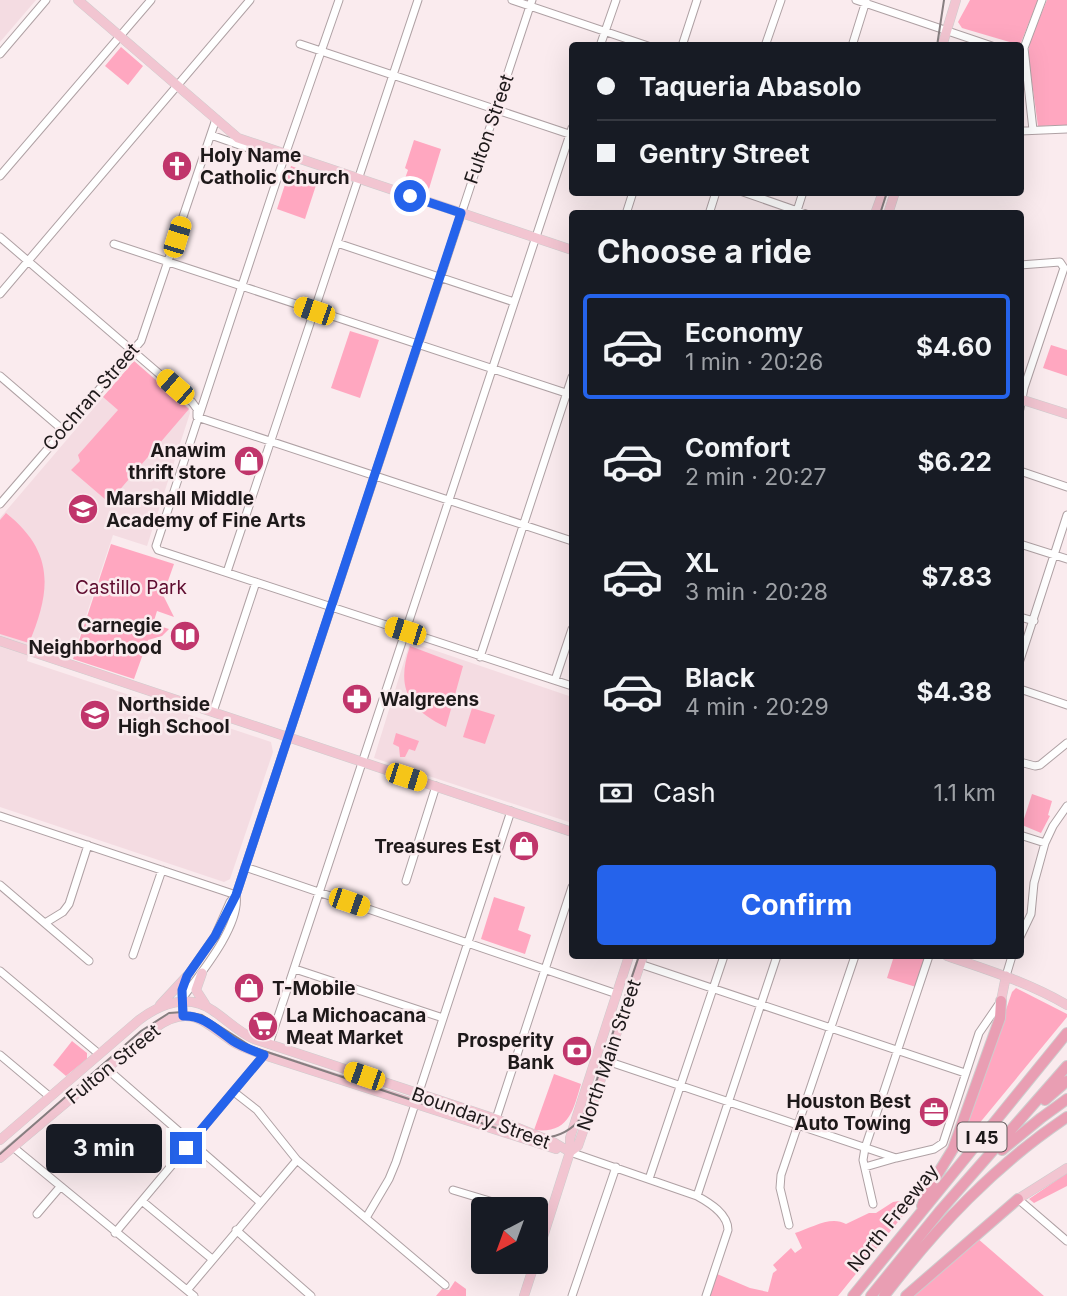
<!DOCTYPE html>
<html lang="en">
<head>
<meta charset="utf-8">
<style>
  body { margin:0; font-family:Inter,sans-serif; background:#20242c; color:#f1f3f6; height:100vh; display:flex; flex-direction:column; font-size:26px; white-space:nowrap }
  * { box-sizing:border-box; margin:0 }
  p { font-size:23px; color:#9ea1a6 }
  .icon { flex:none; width:38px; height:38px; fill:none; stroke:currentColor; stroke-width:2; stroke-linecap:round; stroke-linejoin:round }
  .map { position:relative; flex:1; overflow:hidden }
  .panel { position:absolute; left:569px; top:210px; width:455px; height:749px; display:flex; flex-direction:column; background:#171b24; border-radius:7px; box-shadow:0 7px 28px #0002 }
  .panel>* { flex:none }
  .top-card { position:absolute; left:569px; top:42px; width:455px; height:154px; border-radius:7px; box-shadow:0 7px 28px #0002; display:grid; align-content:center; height:154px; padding:0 28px; background:#171b24 }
  .needle { width:46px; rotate:221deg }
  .controls { position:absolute; left:471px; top:1197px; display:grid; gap:14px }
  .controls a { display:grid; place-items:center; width:77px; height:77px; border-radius:7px; background:#171b24; box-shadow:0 7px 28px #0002; font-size:35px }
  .end { position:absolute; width:32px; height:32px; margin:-16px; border:9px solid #2563eb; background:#fff; box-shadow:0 0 0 4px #fff }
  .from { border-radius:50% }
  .bubble { position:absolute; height:49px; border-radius:7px; background:#171b24; box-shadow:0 7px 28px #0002; font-size:23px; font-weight:700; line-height:49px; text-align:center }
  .car { position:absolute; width:21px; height:42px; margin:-21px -10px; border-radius:9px; box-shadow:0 0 5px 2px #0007; background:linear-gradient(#f5c518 24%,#345 0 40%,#f5c518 0 76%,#345 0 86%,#f5c518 0) }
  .top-card b { display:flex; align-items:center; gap:24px; height:66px; font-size:26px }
  .top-card b+b { border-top:2px solid #363941 }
  .top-card i { width:18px; height:18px; background:#f1f3f6 }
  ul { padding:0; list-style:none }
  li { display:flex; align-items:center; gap:21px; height:105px; margin:0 14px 10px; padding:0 14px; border:4px solid transparent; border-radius:7px }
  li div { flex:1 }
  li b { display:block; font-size:26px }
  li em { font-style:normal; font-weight:700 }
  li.active { border-color:#2563eb }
  li>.icon { width:63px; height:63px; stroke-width:1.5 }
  h2 { padding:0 28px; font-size:32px; line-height:84px }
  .pay { display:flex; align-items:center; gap:18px; height:77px; padding:0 28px; font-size:26px }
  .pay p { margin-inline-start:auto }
  .action { display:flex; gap:14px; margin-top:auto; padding:14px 28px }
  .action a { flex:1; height:80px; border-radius:7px; background:#2563eb; color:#fff; font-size:28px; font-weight:700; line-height:80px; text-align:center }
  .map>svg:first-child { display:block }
  .built { fill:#f4dce2 }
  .green { fill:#ffa7c0 }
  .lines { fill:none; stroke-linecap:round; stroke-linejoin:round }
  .minor-casing { stroke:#afa1a4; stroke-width:9 }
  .major-casing { stroke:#cecccd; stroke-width:10 }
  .highway-casing { stroke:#cecccd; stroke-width:12 }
  .minor { stroke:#fff; stroke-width:7 }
  .major { stroke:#f2c5d1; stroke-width:9 }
  .highway { stroke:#e99eb3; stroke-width:10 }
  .tram { stroke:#877e80; stroke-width:2 }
  .route { stroke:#2563eb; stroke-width:9 }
  .labels { text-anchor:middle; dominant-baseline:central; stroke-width:5; stroke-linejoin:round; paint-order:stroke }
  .shield { fill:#faebee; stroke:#60585a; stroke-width:2 }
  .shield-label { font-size:18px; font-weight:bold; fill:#1e191a }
  .street-label { font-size:19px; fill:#1e191a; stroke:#faebee }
  .poi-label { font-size:19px; font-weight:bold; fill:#1e191a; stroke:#faebee; text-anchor:start }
  .park-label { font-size:19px; fill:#5f0d30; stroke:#faebee }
</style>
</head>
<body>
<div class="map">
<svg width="1067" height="1296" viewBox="0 0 1067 1296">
  <rect width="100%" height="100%" fill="#faebee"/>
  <path class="built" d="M0,0H36L0,42Z
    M134,361L189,408L190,413L147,546L113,535L72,658L31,645L27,661L271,742L273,752L230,879L224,882L0,807V518Z
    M410,642L572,697V823L374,758Z"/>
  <path class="green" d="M970,0H1038L1020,45L962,28L958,22Z
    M1047,0H1067V125L1038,126L1028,54L1030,41Z
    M121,47L143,66L128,85L105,66Z
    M414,140L441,149L428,192L403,184L408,170L405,168Z
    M291,166L319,176L305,219L277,209Z
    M350,331L379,340L360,398L331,388Z
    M1051,345L1067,350V376L1043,368Z
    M134,361L189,409L111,500L108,497L106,500L71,470L80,461L78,455L118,410L103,397Z
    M6,513C55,552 51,591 29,643L0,634V520Z
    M111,544L174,564L163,595L174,617L157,611L153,624L169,629L162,636L148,640L134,679L73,659Z
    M410,646L463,666L446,727C407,709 396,687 410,646Z
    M472,708L495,715L485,744L463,737Z
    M396,733L419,741L415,751L409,749L405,757H400L399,747L393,744Z
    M1032,794L1052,801L1048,815L1050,816L1041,833L1022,825Z
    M494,897L525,907L518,930L531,935L525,954L481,939Z
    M894,956H916L925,958L916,987L887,978Z
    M1016,988L1067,1014V1017L959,1148L1012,992Z
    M72,1041L87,1053V1059L66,1076L53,1065Z
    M554,1074L581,1084C573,1111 569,1134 534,1130Z
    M1067,1173V1186L1034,1203L1029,1199Z
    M899,1201L910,1204V1207L838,1296H710L717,1274L750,1288L768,1292L773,1273L777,1270L773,1265L791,1248L795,1253L802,1248L795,1233C811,1228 831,1215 846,1224L869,1213H876L893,1202Z
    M977,1238L1044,1296H911Z
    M455,1281L466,1289V1296H436L442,1289L449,1290Z"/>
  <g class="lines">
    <g class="minor-casing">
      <path id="minor" d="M339,0L285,155L156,546L158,550L572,686
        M512,0L648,46
        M856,0L992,46
        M300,44L572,135
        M600,46L616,0
        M682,46L697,0
        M765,46L781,0
        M852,46L866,1
        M0,54L46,0
        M1033,130L1024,48L1042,0
        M1020,131L1067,129
        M211,135L248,148L260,147
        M0,176L151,0
        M743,192L806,214
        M626,214L633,192
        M709,214L716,192
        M796,214L803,192
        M0,237L192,402L197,409V417L572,541
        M337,243L514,302
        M114,244L572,395
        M1020,265L1060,262L1064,268L1024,388L1020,409
        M0,294L250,0
        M0,376L63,430
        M1020,471L1067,487
        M0,504L141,341L216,119
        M1020,544L1067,559
        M227,572L418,0
        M1020,617L1034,621
        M480,657L572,377
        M1020,660L1067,515
        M555,680L572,629
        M1020,689L1067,705
        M213,712L256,582
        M1020,762L1035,766L1040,765L1067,743
        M0,816L236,895
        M1020,835L1045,843
        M245,867L617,994
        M406,881L436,786
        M0,885L89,961
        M45,923L63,912L69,904L88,845
        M1020,937L1031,914L1034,883L1045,843L1053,826L1067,806
        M133,955L162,870
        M640,964L965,1073
        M295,969L443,1018
        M0,971L99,1054
        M1006,976L1012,956
        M184,996C201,973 241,925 236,895
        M183,1016L182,990L187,976L215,936L230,902L236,895L532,0
        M269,1044L572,128
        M0,1055L49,1096
        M607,1061L896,1158L934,1149L943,1143L979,1033L1001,1001
        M106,1068L260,1202
        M234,1092L257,1110L297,1160L445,1285
        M496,1119L572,887
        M13,1147L194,1296
        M570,1152L697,1196C710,1203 728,1214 728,1230L706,1296
        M865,1167L896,1158
        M649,1179L724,956
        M453,1190L516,1209
        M697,1196L777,956
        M1018,1199L1067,1241
        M142,1201L212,1259
        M873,1204L863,1160L865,1148L929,956
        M37,1214L60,1187
        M536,1215L548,1219
        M366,1218L389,1179L396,1162L511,811
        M789,1225L780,1188L781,1175L855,956
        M236,1230L311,1296
        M115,1233L264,1055
        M188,1289L297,1160
        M572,1296L616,1167"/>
    </g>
    <g class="major-casing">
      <path id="major" d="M78,0L238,138L572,250
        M942,46L956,0
        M875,214L883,192
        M888,214L895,192
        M1020,399L1067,414
        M0,641L572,832
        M947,956C989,970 1029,983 1067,1005
        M202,973L196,990L205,1004
        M1001,1001L1006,976
        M160,1005L187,976
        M0,1140L139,1020C160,1004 188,993 212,1010C226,1019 238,1032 254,1039L496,1119L555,1143L570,1152
        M570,1152L578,1146L643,956
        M0,1158L155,1028C190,1003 204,1022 233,1042C242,1048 254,1051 264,1055L556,1149
        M1018,1199L1067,1168
        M536,1259L570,1152V1138L576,1119L629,956
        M524,1296L535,1262"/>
    </g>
    <g class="highway-casing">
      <path id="highway" d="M1045,1100L1067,1081
        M1002,1150L1041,1118L1067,1099
        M922,1206L929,1188L953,1149L1000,1018L1001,1001
        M853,1296L1067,1033
        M871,1296L940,1211L1067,1066
        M884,1296C937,1227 995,1165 1067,1117
        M906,1296L1018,1199"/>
    </g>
    <use href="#minor" class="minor"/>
    <use href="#major" class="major"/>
    <use href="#highway" class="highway"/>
    <path class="tram" d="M937,46L944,0
      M880,214L887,192
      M0,1154L141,1031L169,1013L183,1012L202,1015L252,1047L514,1134C543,1143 571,1138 587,1109L639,956"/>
  </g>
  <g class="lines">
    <path class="route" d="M186,1148L264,1055C254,1051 242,1047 233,1041C217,1030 204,1015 183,1016L182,990L187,976L215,936L236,895L461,213L410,196"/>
  </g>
  <defs>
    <g id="church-disc" transform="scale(1.575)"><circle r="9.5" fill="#c0356b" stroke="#faebee"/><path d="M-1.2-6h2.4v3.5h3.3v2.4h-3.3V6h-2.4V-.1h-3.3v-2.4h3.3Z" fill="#fff"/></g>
    <g id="shop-disc" transform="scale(1.575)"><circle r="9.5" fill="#c0356b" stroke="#faebee"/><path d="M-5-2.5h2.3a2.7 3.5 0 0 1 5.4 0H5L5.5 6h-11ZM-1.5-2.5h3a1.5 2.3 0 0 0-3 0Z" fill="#fff"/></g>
    <g id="school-disc" transform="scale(1.575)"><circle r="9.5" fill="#c0356b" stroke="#faebee"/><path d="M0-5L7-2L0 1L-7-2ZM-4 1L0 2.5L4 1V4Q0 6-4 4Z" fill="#fff"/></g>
    <g id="library-disc" transform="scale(1.575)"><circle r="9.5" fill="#c0356b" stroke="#faebee"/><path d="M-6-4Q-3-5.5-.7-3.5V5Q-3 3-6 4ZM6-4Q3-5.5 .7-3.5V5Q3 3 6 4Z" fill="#fff"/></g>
    <g id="pharmacy-disc" transform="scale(1.575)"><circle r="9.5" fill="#c0356b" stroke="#faebee"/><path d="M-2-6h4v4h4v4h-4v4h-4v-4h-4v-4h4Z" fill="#fff"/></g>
    <g id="supermarket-disc" transform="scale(1.575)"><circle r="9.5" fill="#c0356b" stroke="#faebee"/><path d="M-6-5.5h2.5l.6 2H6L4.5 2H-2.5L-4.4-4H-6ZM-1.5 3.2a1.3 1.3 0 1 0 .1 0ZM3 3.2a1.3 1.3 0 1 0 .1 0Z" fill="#fff"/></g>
    <g id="bank-disc" transform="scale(1.575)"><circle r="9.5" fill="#c0356b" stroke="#faebee"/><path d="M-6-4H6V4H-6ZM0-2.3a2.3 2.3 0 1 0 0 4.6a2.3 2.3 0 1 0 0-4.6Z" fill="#fff"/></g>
    <g id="office-disc" transform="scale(1.575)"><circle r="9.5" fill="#c0356b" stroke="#faebee"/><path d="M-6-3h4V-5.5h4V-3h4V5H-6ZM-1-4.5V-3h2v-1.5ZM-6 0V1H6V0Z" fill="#fff"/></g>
  </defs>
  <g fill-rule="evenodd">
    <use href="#church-disc" x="177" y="166"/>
    <use href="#shop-disc" x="249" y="461"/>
    <use href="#school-disc" x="83" y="509"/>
    <use href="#library-disc" x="185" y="636"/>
    <use href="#pharmacy-disc" x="357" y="699"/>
    <use href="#school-disc" x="95" y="715"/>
    <use href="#shop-disc" x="524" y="846"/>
    <use href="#shop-disc" x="249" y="988"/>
    <use href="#supermarket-disc" x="263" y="1026"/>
    <use href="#bank-disc" x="577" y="1051"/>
    <use href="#office-disc" x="934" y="1112"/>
  </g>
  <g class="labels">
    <rect class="shield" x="957.5" y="1122.5" width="49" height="29" rx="5"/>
    <g class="shield-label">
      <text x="982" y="1137">I 45</text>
    </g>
    <g class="street-label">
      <text transform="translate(489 129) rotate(-71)">Fulton Street</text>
      <text transform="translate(91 397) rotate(-49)">Cochran Street</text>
      <text transform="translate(609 1055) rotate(-71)">North Main Street</text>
      <text transform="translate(113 1064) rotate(-39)">Fulton Street</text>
      <text transform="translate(481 1118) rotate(20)">Boundary Street</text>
      <text transform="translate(893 1218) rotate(-51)">North Freeway</text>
    </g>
    <g class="poi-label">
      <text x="200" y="155">Holy Name<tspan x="200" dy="22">Catholic Church</tspan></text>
      <text x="226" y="450" text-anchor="end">Anawim<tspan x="226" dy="22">thrift store</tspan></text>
      <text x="106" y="498">Marshall Middle<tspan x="106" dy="22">Academy of Fine Arts</tspan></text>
      <text x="162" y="625" text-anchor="end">Carnegie<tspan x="162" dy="22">Neighborhood</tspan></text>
      <text x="380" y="699">Walgreens</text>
      <text x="118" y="704">Northside<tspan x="118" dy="22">High School</tspan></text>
      <text x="501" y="846" text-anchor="end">Treasures Est</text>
      <text x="272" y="988">T-Mobile</text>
      <text x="286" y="1015">La Michoacana<tspan x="286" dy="22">Meat Market</tspan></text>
      <text x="554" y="1040" text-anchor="end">Prosperity<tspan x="554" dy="22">Bank</tspan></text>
      <text x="911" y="1101" text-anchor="end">Houston Best<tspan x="911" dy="22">Auto Towing</tspan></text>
    </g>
    <g class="park-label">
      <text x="131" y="587">Castillo Park</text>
    </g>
  </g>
</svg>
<div class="controls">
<a><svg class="needle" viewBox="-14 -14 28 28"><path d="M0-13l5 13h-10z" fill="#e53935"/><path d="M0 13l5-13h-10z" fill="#9ea1a6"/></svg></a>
</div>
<i class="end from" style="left:410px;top:196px"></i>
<i class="end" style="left:186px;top:1148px"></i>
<div class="bubble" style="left:46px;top:1124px;width:116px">3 min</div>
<i class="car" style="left:177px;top:237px;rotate:17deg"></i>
<i class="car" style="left:314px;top:311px;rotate:289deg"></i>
<i class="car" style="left:175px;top:387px;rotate:311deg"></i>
<i class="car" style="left:405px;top:631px;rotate:288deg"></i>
<i class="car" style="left:406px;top:777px;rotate:108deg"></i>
<i class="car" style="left:349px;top:902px;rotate:109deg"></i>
<i class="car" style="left:364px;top:1076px;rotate:289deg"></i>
<div class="top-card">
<b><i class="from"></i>Taqueria Abasolo</b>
<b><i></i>Gentry Street</b>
</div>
<section class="panel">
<h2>Choose a ride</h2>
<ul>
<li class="active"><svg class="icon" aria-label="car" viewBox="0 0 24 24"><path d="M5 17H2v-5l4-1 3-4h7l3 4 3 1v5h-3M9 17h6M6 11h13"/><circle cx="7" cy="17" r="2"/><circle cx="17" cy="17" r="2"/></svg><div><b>Economy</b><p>1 min · 20:26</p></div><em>$4.60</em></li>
<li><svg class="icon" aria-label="car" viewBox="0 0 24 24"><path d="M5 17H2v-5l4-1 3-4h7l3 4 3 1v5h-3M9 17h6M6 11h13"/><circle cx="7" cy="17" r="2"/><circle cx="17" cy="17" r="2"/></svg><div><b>Comfort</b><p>2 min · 20:27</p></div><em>$6.22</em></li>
<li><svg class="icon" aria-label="car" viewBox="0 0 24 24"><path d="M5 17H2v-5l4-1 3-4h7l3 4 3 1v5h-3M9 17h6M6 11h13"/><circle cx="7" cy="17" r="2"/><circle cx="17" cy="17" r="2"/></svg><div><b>XL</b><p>3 min · 20:28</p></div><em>$7.83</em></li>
<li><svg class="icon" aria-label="car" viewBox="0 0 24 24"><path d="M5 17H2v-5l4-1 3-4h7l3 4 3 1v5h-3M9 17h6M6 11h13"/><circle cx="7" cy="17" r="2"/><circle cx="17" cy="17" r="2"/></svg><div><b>Black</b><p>4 min · 20:29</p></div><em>$4.38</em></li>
</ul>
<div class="pay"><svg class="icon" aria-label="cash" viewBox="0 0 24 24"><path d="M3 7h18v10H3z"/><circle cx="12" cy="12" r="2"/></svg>Cash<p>1.1 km</p></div>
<div class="action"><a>Confirm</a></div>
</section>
</div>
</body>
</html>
